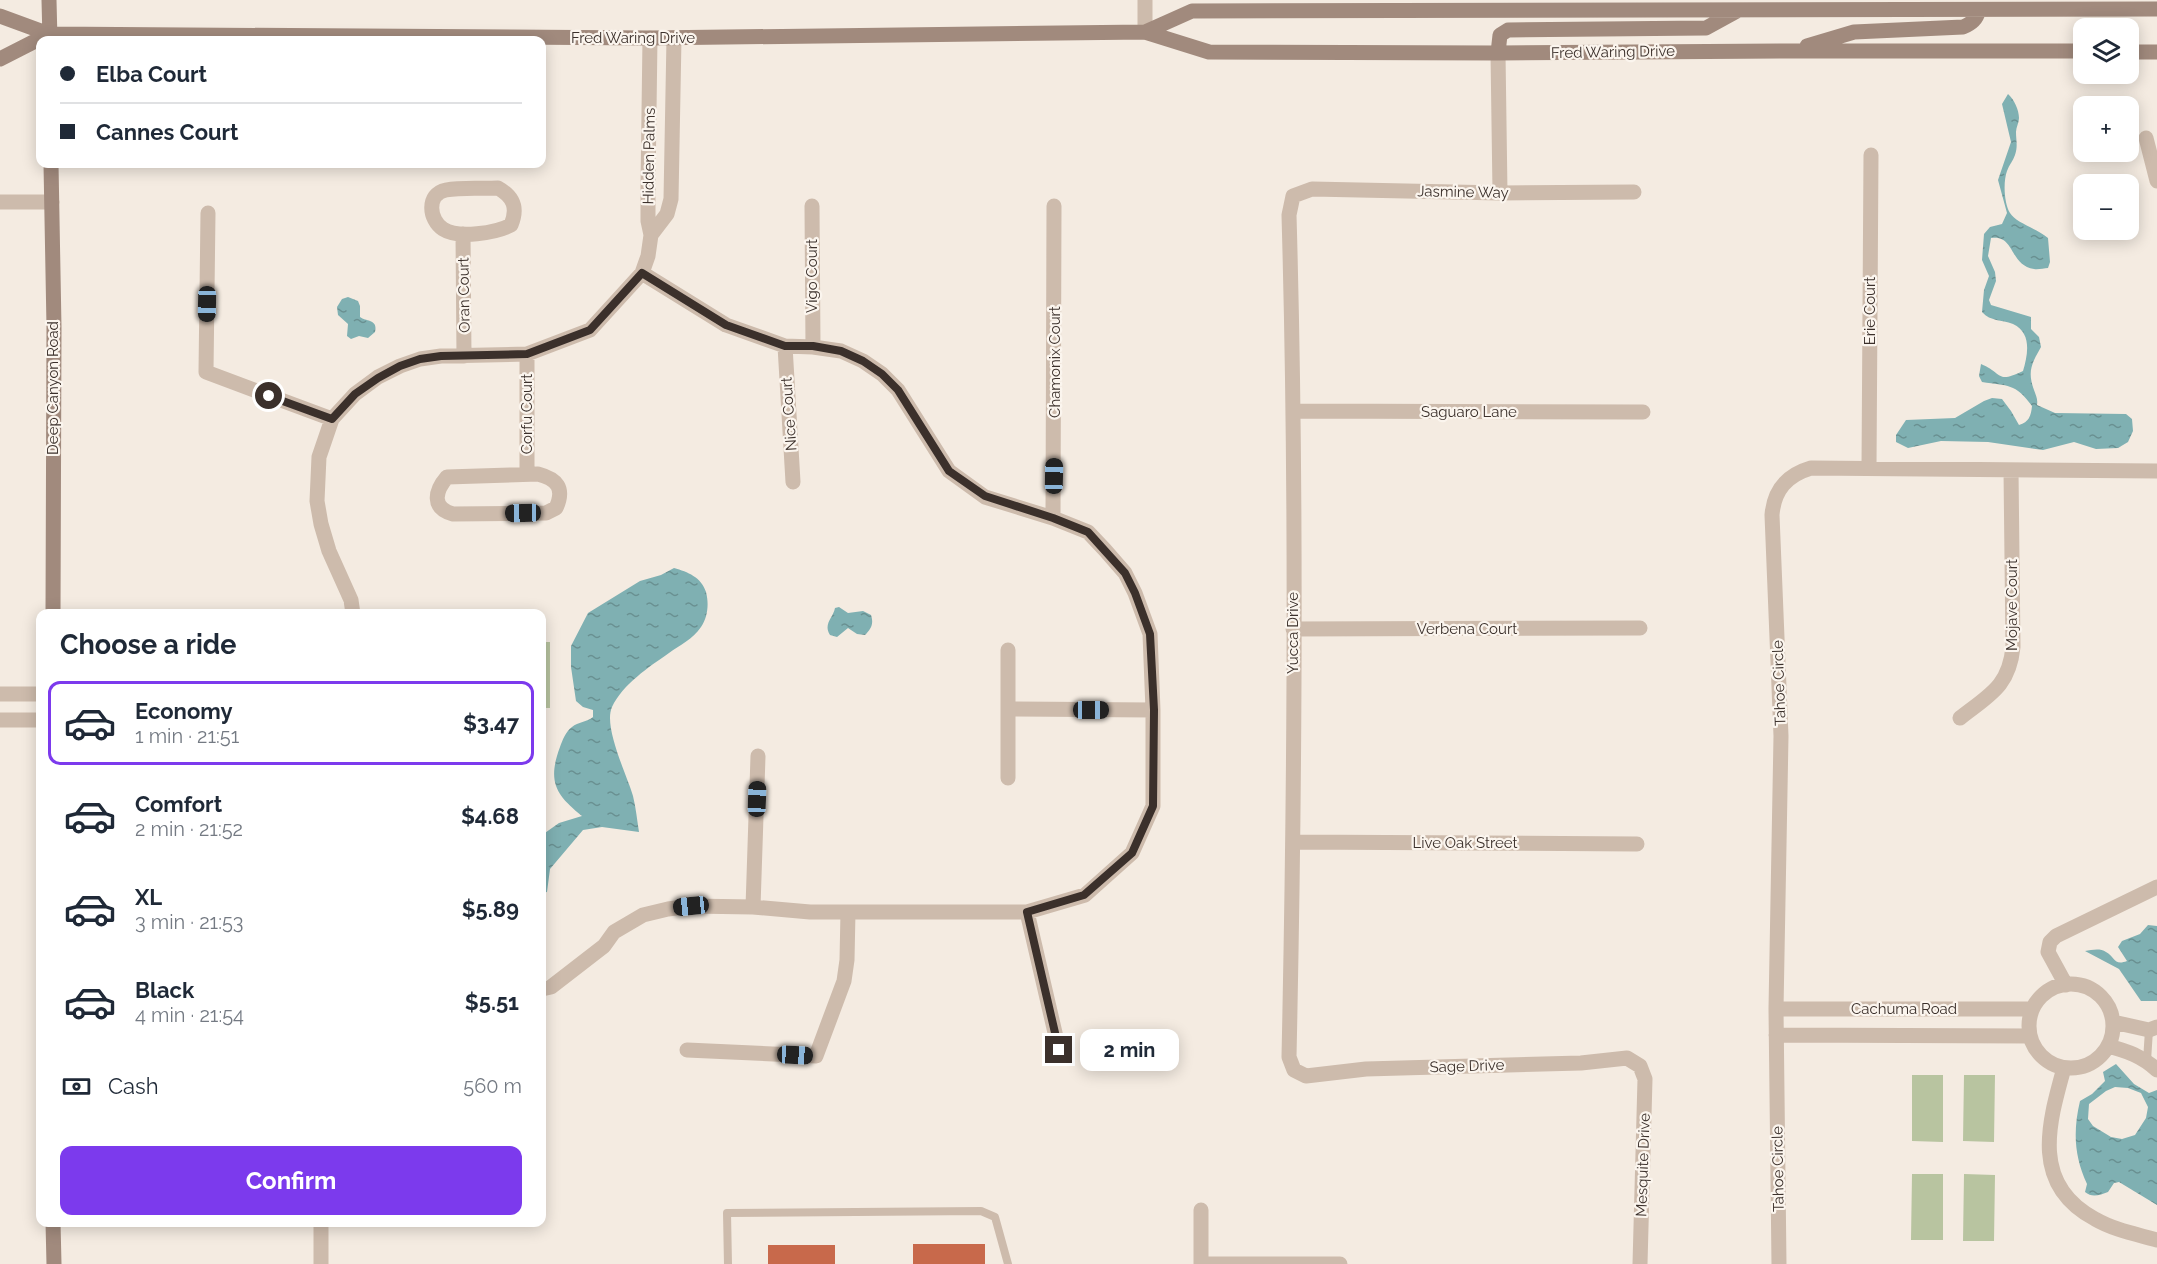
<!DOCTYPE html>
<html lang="en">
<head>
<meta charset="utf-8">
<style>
  body { margin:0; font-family:Raleway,sans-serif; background:#f2f2f3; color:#1f2937; height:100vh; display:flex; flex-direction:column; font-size:22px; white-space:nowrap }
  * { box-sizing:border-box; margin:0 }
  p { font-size:20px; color:#747a83 }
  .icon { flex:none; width:33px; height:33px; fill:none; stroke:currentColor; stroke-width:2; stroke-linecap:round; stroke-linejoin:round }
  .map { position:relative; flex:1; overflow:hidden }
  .sheet { position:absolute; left:36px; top:609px; width:510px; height:618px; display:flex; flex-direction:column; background:#fff; border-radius:12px; box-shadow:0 3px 15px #0003 }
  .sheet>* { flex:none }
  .guide { position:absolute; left:36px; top:36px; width:510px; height:132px; border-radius:12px; box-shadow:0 3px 15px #0003; display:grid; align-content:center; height:132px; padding:0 24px; background:#fff }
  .controls { position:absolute; left:2073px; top:18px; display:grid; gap:12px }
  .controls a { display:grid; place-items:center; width:66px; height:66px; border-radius:12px; background:#fff; box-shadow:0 3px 15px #0003; font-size:30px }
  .end { position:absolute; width:27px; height:27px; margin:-14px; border:8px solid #3b302b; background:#fff; box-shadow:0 0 0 3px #fff }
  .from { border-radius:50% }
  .bubble { position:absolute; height:42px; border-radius:12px; background:#fff; box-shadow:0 3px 15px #0003; font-size:20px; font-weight:700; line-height:42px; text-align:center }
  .car { position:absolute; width:18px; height:36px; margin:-18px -9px; border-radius:8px; box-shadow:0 0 4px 2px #0007; background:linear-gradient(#222 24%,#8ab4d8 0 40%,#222 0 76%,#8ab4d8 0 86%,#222 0) }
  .guide b { display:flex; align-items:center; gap:21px; height:57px; font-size:22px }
  .guide b+b { border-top:2px solid #e0e1e3 }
  .guide i { width:15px; height:15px; background:#1f2937 }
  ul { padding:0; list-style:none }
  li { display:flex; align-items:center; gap:18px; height:84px; margin:0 12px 9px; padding:0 12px; border:3px solid transparent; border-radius:12px }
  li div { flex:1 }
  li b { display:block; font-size:22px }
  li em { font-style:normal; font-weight:700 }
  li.current { border-color:#7c3aed }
  li>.icon { width:54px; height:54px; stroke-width:1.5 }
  h2 { padding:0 24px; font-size:27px; line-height:72px }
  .pay { display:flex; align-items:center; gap:15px; height:66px; padding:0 24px; font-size:22px }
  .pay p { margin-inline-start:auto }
  .action { display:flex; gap:12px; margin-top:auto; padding:12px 24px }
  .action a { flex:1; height:69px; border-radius:12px; background:#7c3aed; color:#fff; font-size:24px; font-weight:700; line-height:69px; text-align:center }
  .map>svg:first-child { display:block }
  .green { fill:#b8c4a0 }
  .water { fill:url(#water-ripples); fill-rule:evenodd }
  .building { fill:#c8694b }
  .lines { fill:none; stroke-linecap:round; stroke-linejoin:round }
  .lane { stroke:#cdbbac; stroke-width:8 }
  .street { stroke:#cdbbac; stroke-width:15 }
  .secondary { stroke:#a18a7d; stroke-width:15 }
  .route { stroke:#3b302b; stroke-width:8 }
  .labels { text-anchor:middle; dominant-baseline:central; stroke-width:4.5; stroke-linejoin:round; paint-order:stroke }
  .street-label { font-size:15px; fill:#3b302b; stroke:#fbf5ee }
</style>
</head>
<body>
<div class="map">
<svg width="2157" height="1264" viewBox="0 0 2157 1264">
  <defs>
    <pattern id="water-ripples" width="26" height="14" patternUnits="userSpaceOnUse" patternTransform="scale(1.5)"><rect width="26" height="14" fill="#7fb0b2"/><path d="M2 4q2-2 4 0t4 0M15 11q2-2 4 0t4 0" fill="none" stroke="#699091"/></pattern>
  </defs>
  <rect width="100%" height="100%" fill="#f4ebe1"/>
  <path class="green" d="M542,642H550V708H542Z
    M1912,1075H1943V1142L1912,1141Z
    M1964,1075H1995L1994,1142L1963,1141Z
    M1912,1174H1943V1240H1911Z
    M1964,1174L1995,1175L1994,1241H1963Z"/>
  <path class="water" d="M2008,94C2014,99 2019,110 2019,118C2019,123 2016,127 2016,132C2016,140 2018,146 2015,155C2013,161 2009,165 2007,171C2003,182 2004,203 2010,213C2016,223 2038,229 2048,238L2050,262L2048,268C2044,268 2038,270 2034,269C2009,265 2015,234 1991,238L1988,256L1995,272L1996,281L1989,300L1991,305L2031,317V329L2039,337L2041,347C2032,363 2027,371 2034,390C2036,396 2038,399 2037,405L2055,413L2126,414L2132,419L2133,431L2128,442L2118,448L2096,449L2074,442L2043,450L1988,442L1941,441L1908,448L1896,442V435L1906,420L1955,418L1984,401L1992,398L2002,399L2011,411L2019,425C2029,422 2031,416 2032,406C2015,383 2008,386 1982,382L1979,376L1981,364C2003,373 1996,384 2023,371C2028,354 2032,333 2013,324C2001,319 1991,322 1982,312L1984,290L1989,276L1982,260L1984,234L1990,227L2002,224L2007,213L1998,180L2011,142L2002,104Z
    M348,297L358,301L360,306V317C367,322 378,319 375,332L368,338L359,336L351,339L347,336L348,324L338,315L337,307L342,299Z
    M674,568C688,572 701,577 706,592C709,603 708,617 701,627C693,639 680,645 669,653C649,667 623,684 612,707C603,727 627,775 633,796C636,808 637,820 639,832L602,827L583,830L550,869L547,892L542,893V835L559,823L582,816C556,795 547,782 560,747C562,741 566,731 572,727C578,722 587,722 593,717V710L583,707L576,701L571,667V646L588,613L640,581L661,575Z
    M839,607L848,613L863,611L871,615C874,624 871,629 865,635L857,634L848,628L837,637L830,635C823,624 833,618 835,608Z
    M2148,925L2157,926V1001H2141L2119,969L2085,951C2092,950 2100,948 2106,952C2115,957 2114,966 2127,961L2118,947L2122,941L2140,934Z
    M2116,1064L2134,1084L2149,1093L2157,1090V1205L2119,1182L2114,1183L2108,1192C2100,1195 2092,1198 2085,1192L2087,1184C2074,1156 2073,1131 2080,1101L2092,1094L2105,1081L2103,1072ZM2115,1087L2128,1088L2141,1093L2148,1107L2146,1118L2135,1135L2122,1139L2111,1137L2093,1126L2088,1119L2089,1104L2106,1091Z"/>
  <path class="building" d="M913,1244H985V1264H913Z
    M768,1245H835V1264H768Z"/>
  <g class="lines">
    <path class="lane" d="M2147,1061L2149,1030
      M728,1264L727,1213L981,1211L995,1217L1008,1264"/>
    <path class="street" d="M1145,0V32
      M1498,53L1500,193
      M2146,138L2157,181
      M498,188C514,197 518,208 511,225C496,233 458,239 443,229C429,220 426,194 446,190C462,187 481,189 498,188Z
      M1634,192L1500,193L1312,189L1293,196L1289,215C1297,496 1295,777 1289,1057L1294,1070L1306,1076L1366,1069L1581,1063L1627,1058L1640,1066L1645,1079L1640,1264
      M0,202H52
      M812,206L813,347
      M208,213L206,372L332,419
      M463,234L464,356
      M651,235L667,214L671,199L674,38
      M785,346L793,482
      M527,354V474
      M1294,411L1643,412
      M1869,468L1871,155
      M538,474C557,479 565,488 556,508L546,513L453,514C431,508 435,491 447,477Z
      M1053,518L1054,206
      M353,614L351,600L329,551L321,524L317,501L319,457L332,419L355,394L378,377L400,366L420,359L441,356L527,354L590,330L642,273L648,256L651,235L648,221V186L650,38
      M1293,629L1640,628
      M1008,650V778
      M0,694H40
      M1008,709L1153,710
      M1960,718C1989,695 2009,687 2013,647L2011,470
      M0,720H40
      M1293,842L1637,844
      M753,907L758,756
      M1027,912L1059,1050
      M2029 1026a42 42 0 1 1 84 0a42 42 0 1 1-84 0Z
      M2066,985L2048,952L2050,942L2056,936L2157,887
      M542,989L551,987L604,946L614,932L643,915L668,909L691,906L753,907L810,912H1027L1085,895L1132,853L1153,806V710L1150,634L1135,593L1125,573L1105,550L1088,532L1053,518L985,497L949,471L898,390L882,374L863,361L841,351L813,347L785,346L726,325L642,273
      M1776,1009H2032
      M2113,1022L2149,1030L2157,1027
      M1776,1035L2030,1036
      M2108,1046C2127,1051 2142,1056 2157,1070
      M687,1050L816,1056L844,981L847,960L848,912
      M2064,1068C2048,1125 2031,1185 2095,1219C2114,1230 2136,1234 2157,1240
      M321,1264V1222
      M1201,1264H1340
      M1201,1264V1210
      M1779,1264L1776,1009L1781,736L1772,515C1774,490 1787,475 1811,468L2157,471"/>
    <path class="secondary" d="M49,0L50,40
      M0,16L49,34L650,38L1145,32L1209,52L1498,53L1790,51H2084
      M1145,32L1192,11L2157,9
      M1807,46L1854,32L1963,27C1972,23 1976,20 1979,10
      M2128,52H2157
      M1498,53L1500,35L1508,30L1706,28L1737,11
      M0,59L49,34
      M51,164L54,327L53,614
      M53,1222L54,1264"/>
  </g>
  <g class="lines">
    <path class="route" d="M269,396L332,419L355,394L378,378L400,366L420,359L441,356L527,354L590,330L642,273L726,325L785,346H813L841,351L863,361L882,374L898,390L949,471L985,496L1053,518L1088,532L1125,573L1135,593L1150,634L1154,710L1153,806L1132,853L1084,895L1027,912L1059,1050"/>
  </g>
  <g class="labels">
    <g class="street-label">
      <text x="633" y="38">Fred Waring Drive</text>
      <text transform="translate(1613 52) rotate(-1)">Fred Waring Drive</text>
      <text transform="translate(649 156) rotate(-89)">Hidden Palms</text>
      <text transform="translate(1463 192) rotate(1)">Jasmine Way</text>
      <text transform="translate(812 276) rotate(-90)">Vigo Court</text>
      <text transform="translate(464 295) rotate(-91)">Oran Court</text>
      <text transform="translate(1870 311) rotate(-90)">Erie Court</text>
      <text transform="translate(1055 362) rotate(-90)">Chamonix Court</text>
      <text transform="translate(53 388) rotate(-90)">Deep Canyon Road</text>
      <text x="1469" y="412">Saguaro Lane</text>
      <text transform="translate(527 414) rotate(-90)">Corfu Court</text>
      <text transform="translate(789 414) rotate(-94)">Nice Court</text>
      <text transform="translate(2012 605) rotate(-90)">Mojave Court</text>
      <text x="1467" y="629">Verbena Court</text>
      <text transform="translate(1293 633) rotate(-90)">Yucca Drive</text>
      <text transform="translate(1779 683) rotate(-92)">Tahoe Circle</text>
      <text x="1465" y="843">Live Oak Street</text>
      <text x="1904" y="1009">Cachuma Road</text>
      <text transform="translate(1467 1066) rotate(-2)">Sage Drive</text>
      <text transform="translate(1643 1165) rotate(-88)">Mesquite Drive</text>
      <text transform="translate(1778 1169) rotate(-91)">Tahoe Circle</text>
    </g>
  </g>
</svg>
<div class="controls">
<a><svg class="icon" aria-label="layers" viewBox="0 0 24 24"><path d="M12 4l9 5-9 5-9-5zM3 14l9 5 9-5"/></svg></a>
<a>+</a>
<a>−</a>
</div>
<i class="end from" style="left:269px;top:396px"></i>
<i class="end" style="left:1059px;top:1050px"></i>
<div class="bubble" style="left:1080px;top:1029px;width:99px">2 min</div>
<i class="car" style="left:207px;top:304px;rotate:181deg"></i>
<i class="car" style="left:1054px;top:476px;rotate:1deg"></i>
<i class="car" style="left:523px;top:513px;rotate:269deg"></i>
<i class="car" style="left:1091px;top:710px;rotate:90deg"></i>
<i class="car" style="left:757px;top:799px;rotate:2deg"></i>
<i class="car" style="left:691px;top:906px;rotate:264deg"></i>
<i class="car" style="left:795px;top:1055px;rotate:93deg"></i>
<div class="guide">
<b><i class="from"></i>Elba Court</b>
<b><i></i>Cannes Court</b>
</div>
<section class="sheet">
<h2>Choose a ride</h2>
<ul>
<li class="current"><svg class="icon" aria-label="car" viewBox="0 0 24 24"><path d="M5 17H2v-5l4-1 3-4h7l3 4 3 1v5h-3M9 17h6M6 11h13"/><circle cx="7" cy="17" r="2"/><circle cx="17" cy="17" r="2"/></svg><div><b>Economy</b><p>1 min · 21:51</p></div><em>$3.47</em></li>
<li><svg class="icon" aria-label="car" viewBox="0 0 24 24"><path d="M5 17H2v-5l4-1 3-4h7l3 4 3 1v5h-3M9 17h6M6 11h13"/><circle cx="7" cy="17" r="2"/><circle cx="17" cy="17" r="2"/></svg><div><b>Comfort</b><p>2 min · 21:52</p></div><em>$4.68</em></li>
<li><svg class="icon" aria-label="car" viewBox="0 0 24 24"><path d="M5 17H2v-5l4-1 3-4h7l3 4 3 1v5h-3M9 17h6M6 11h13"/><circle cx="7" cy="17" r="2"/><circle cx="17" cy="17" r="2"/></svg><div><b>XL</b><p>3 min · 21:53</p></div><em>$5.89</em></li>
<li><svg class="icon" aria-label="car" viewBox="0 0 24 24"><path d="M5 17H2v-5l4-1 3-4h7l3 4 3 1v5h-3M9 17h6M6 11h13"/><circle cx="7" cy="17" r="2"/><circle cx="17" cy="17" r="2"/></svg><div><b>Black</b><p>4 min · 21:54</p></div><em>$5.51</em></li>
</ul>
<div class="pay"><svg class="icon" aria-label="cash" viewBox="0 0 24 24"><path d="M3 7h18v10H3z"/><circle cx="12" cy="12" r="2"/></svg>Cash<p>560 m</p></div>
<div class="action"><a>Confirm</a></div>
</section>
</div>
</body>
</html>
